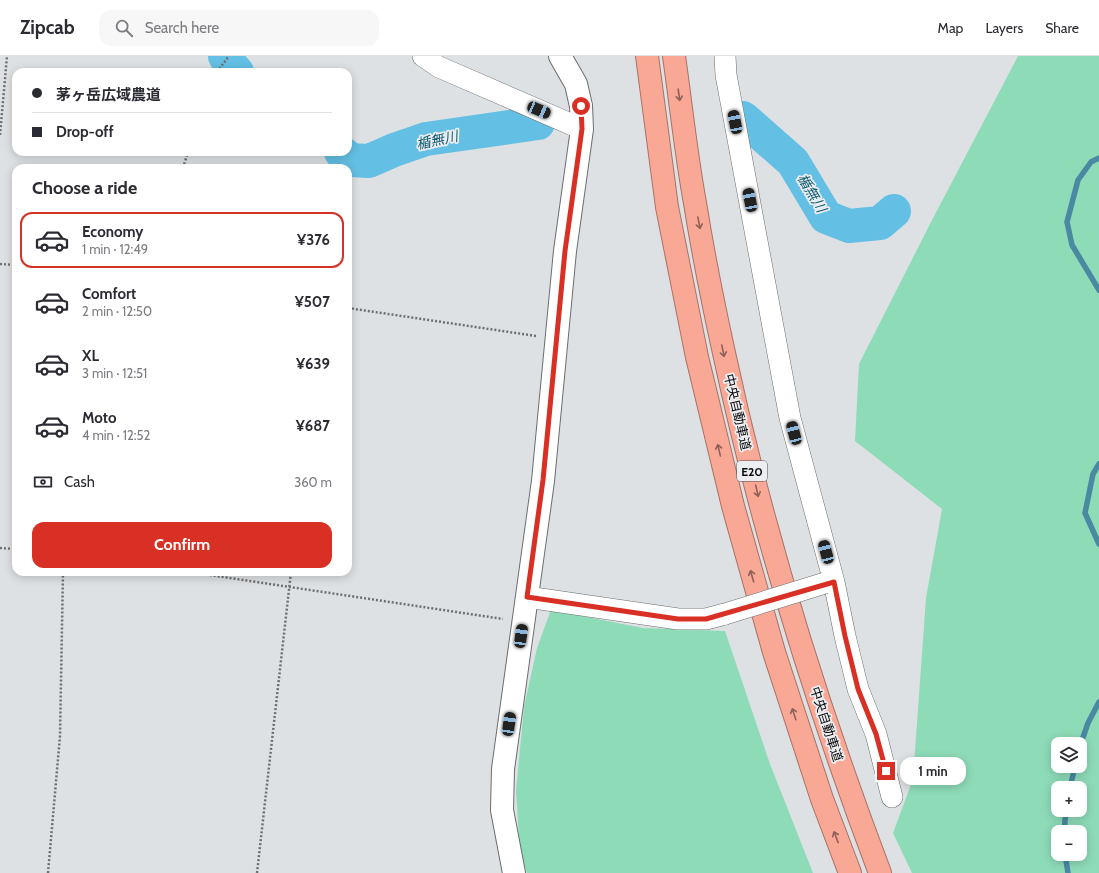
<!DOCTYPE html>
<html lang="en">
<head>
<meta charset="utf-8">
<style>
  body { margin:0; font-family:Cabin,"Noto Sans JP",sans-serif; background:#f7f7f7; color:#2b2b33; height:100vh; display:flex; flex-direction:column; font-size:15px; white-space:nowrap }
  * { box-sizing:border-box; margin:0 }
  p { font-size:13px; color:#7c7c81 }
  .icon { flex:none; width:22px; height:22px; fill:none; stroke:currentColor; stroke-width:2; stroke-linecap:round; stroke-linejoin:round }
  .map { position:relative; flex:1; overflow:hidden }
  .side { position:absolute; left:12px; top:108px; width:340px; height:412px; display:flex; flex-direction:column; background:#fff; border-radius:12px; box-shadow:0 2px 10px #0003 }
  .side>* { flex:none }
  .banner { position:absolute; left:12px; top:12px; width:340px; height:88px; border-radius:12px; box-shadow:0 2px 10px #0003; display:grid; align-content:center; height:88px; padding:0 20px; background:#fff }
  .buttons { position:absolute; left:1051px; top:681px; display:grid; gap:8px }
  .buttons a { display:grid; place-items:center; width:36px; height:36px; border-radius:8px; background:#fff; box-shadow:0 2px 10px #0003; font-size:20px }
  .end { position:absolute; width:18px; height:18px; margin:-9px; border:5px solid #d93025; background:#fff; box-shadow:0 0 0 2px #fff }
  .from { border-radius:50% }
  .bubble { position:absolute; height:28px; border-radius:12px; background:#fff; box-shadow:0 2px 10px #0003; font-size:13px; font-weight:700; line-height:28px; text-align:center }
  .car { position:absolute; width:12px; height:24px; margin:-12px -6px; border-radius:5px; box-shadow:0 0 3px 1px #0007; background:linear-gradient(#222 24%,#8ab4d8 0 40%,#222 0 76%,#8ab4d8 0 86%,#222 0) }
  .banner b { display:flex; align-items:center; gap:14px; height:38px; font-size:15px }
  .banner b+b { border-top:1px solid #e1e1e2 }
  .banner i { width:10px; height:10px; background:#2b2b33 }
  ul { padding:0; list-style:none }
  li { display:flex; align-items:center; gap:12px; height:56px; margin:0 8px 6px; padding:0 12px; border:2px solid transparent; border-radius:12px }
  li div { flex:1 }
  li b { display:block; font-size:15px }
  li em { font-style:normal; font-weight:700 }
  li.selected { border-color:#d93025 }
  li>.icon { width:36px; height:36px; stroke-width:1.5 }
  h2 { padding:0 20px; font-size:18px; line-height:48px }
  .pay { display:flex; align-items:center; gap:10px; height:44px; padding:0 20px; font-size:15px }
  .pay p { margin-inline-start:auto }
  .cta { display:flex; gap:8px; margin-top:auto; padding:8px 20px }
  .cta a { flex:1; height:46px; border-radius:12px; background:#d93025; color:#fff; font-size:16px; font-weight:700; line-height:46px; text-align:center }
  header { display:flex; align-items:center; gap:24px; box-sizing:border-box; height:56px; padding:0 20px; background:#fff; border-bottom:1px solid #e1e1e2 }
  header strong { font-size:19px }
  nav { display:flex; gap:22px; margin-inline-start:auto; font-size:14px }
  .search { width:280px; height:36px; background:#f7f7f7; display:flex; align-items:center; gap:10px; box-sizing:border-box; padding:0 14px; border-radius:12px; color:#7c7c81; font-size:15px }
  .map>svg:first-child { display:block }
  .green { fill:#8edbb8; fill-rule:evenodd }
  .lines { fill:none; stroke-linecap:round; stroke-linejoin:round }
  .stream { stroke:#4989a2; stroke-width:5.5 }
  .river { stroke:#63bfe3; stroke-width:34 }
  .minor-casing { stroke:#6b6d6f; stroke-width:22 }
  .tertiary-casing { stroke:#6b6d6f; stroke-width:24 }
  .motorway-casing { stroke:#a67166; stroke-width:24 }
  .path { stroke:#6e6f71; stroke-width:2.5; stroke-dasharray:2 2; stroke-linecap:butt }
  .minor { stroke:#fff; stroke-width:21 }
  .tertiary { stroke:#fff; stroke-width:22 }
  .motorway { stroke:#faa896; stroke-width:22 }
  .minor-bridge-casing { stroke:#6b6d6f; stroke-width:22; stroke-linecap:butt }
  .minor-bridge { stroke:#fff; stroke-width:21 }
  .oneway { stroke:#8e6158 }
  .route { stroke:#d93025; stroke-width:5 }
  .labels { text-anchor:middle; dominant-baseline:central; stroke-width:3.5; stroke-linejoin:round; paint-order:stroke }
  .shield { fill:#eceef1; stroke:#4e4f51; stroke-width:1 }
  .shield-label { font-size:12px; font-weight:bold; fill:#0b0b0c }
  .street-label { font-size:13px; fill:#0b0b0c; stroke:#eceef1 }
  .water-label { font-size:14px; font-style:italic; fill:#105c74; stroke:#eceef1 }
</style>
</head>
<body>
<header>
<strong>Zipcab</strong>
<div class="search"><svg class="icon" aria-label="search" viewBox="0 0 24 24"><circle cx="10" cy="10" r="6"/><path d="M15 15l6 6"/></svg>Search here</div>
<nav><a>Map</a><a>Layers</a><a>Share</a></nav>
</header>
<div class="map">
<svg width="1099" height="817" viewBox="0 0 1099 817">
  <rect width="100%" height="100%" fill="#dee1e3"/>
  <path class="green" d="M1018,0H1099V817H912L893,777L913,723L926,542L942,453L855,385L859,308L931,166ZM1058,688H1080V710H1058ZM1058,732H1080V754H1058ZM1058,776H1080V798H1058Z
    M551,554L643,572L725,575L770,708L813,817H527L520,796L516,735L524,651L537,592Z"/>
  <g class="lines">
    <path class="stream" d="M1099,102L1091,106L1078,124L1067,166L1072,189L1099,234
      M1099,408L1093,418L1085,457L1099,488
      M1080,690L1088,667L1099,646
      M1070,732L1075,710
      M1064,776L1066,754
      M1065,798L1068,817"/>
    <path class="river" d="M225,0L228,6L237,16
      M743,62L793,106L826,161L849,170L880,167L894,155
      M341,96L351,104L369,105L394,94L426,83L538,67"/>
    <g class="minor-casing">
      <path id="minor" d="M423,0L439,11L582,73
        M725,0L726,19L790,362L834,526L845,580L858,633L876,678L892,741
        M527,541L678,563H706L725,558"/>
    </g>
    <g class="tertiary-casing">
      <path id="tertiary" d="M514,817L502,754L503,713L543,425L565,195L582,73L581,50L576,28L560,0"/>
    </g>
    <g class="motorway-casing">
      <path id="motorway" d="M647,0L667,151L697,301L733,450L774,596L822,743L850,817
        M674,0C681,49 686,98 695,147C703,197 713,247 724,297C762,474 816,648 880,817"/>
    </g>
    <path class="path" d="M217,16L229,0
      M0,79L7,0
      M183,112L188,96
      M0,208L16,209
      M348,252L536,280
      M0,492L16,493
      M190,516L503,563
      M48,817L60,680L63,516
      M257,817L291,516"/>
    <use href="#minor" class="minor"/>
    <use href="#tertiary" class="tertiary"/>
    <use href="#motorway" class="motorway"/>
    <g class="minor-bridge-casing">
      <path id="minor-bridge" d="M725,558L825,527"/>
    </g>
    <use href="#minor-bridge" class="minor-bridge"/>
  </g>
  <defs><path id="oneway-shaft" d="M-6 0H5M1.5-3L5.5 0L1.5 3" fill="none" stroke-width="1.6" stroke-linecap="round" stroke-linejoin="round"/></defs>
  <g class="oneway">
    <use href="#oneway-shaft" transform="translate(679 39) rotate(82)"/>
    <use href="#oneway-shaft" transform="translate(699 167) rotate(79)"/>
    <use href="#oneway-shaft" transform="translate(723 295) rotate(78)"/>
    <use href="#oneway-shaft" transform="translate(719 394) rotate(-103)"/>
    <use href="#oneway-shaft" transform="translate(757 435) rotate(77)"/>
    <use href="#oneway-shaft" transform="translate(752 520) rotate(-106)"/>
    <use href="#oneway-shaft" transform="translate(794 658) rotate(-108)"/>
    <use href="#oneway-shaft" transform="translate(836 781) rotate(-111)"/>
  </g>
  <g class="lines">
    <path class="route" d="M581,50L582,73L565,195L543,424L527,541L678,563H706L834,526L845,580L858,633L876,678L886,715"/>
  </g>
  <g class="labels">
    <rect class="shield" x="737" y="405" width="30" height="20" rx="3"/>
    <g class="shield-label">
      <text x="752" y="415">E20</text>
    </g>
    <g class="street-label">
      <text transform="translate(738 356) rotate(77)">中央自動車道</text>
      <text transform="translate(827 668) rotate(72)">中央自動車道</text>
    </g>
    <g class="water-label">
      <text transform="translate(437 84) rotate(-12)">楯無川</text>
      <text transform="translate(812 137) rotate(59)">楯無川</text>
    </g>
  </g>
</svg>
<div class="buttons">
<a><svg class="icon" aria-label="layers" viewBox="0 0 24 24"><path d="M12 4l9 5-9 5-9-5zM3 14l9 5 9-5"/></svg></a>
<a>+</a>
<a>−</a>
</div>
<i class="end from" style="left:581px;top:50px"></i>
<i class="end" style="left:886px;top:715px"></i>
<div class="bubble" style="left:900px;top:701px;width:66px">1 min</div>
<i class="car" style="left:539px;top:54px;rotate:113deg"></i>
<i class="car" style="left:735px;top:66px;rotate:349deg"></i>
<i class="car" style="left:750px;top:144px;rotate:349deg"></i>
<i class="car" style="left:794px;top:377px;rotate:345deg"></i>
<i class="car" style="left:826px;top:496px;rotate:345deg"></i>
<i class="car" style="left:521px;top:580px;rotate:8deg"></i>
<i class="car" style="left:509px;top:668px;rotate:8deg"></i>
<div class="banner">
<b><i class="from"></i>茅ヶ岳広域農道</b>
<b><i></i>Drop-off</b>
</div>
<section class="side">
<h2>Choose a ride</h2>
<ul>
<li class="selected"><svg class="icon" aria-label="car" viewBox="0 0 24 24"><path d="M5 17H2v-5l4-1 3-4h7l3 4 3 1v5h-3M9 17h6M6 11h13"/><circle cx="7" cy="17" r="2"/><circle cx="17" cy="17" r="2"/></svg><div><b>Economy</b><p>1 min · 12:49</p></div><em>¥376</em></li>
<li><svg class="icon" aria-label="car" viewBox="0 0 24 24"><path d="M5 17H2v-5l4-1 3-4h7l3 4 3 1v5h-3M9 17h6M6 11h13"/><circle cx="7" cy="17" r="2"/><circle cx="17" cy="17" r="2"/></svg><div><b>Comfort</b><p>2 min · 12:50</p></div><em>¥507</em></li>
<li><svg class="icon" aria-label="car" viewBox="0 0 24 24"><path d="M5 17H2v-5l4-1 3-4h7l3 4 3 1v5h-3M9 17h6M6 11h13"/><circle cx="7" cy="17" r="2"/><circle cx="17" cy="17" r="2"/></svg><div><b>XL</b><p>3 min · 12:51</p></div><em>¥639</em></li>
<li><svg class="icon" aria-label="car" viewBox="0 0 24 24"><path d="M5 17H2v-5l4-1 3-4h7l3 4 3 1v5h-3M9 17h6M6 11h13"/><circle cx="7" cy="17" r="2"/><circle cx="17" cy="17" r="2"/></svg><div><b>Moto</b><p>4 min · 12:52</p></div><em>¥687</em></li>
</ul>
<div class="pay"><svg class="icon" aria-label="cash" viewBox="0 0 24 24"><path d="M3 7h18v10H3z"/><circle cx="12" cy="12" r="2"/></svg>Cash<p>360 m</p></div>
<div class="cta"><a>Confirm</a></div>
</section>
</div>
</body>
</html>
